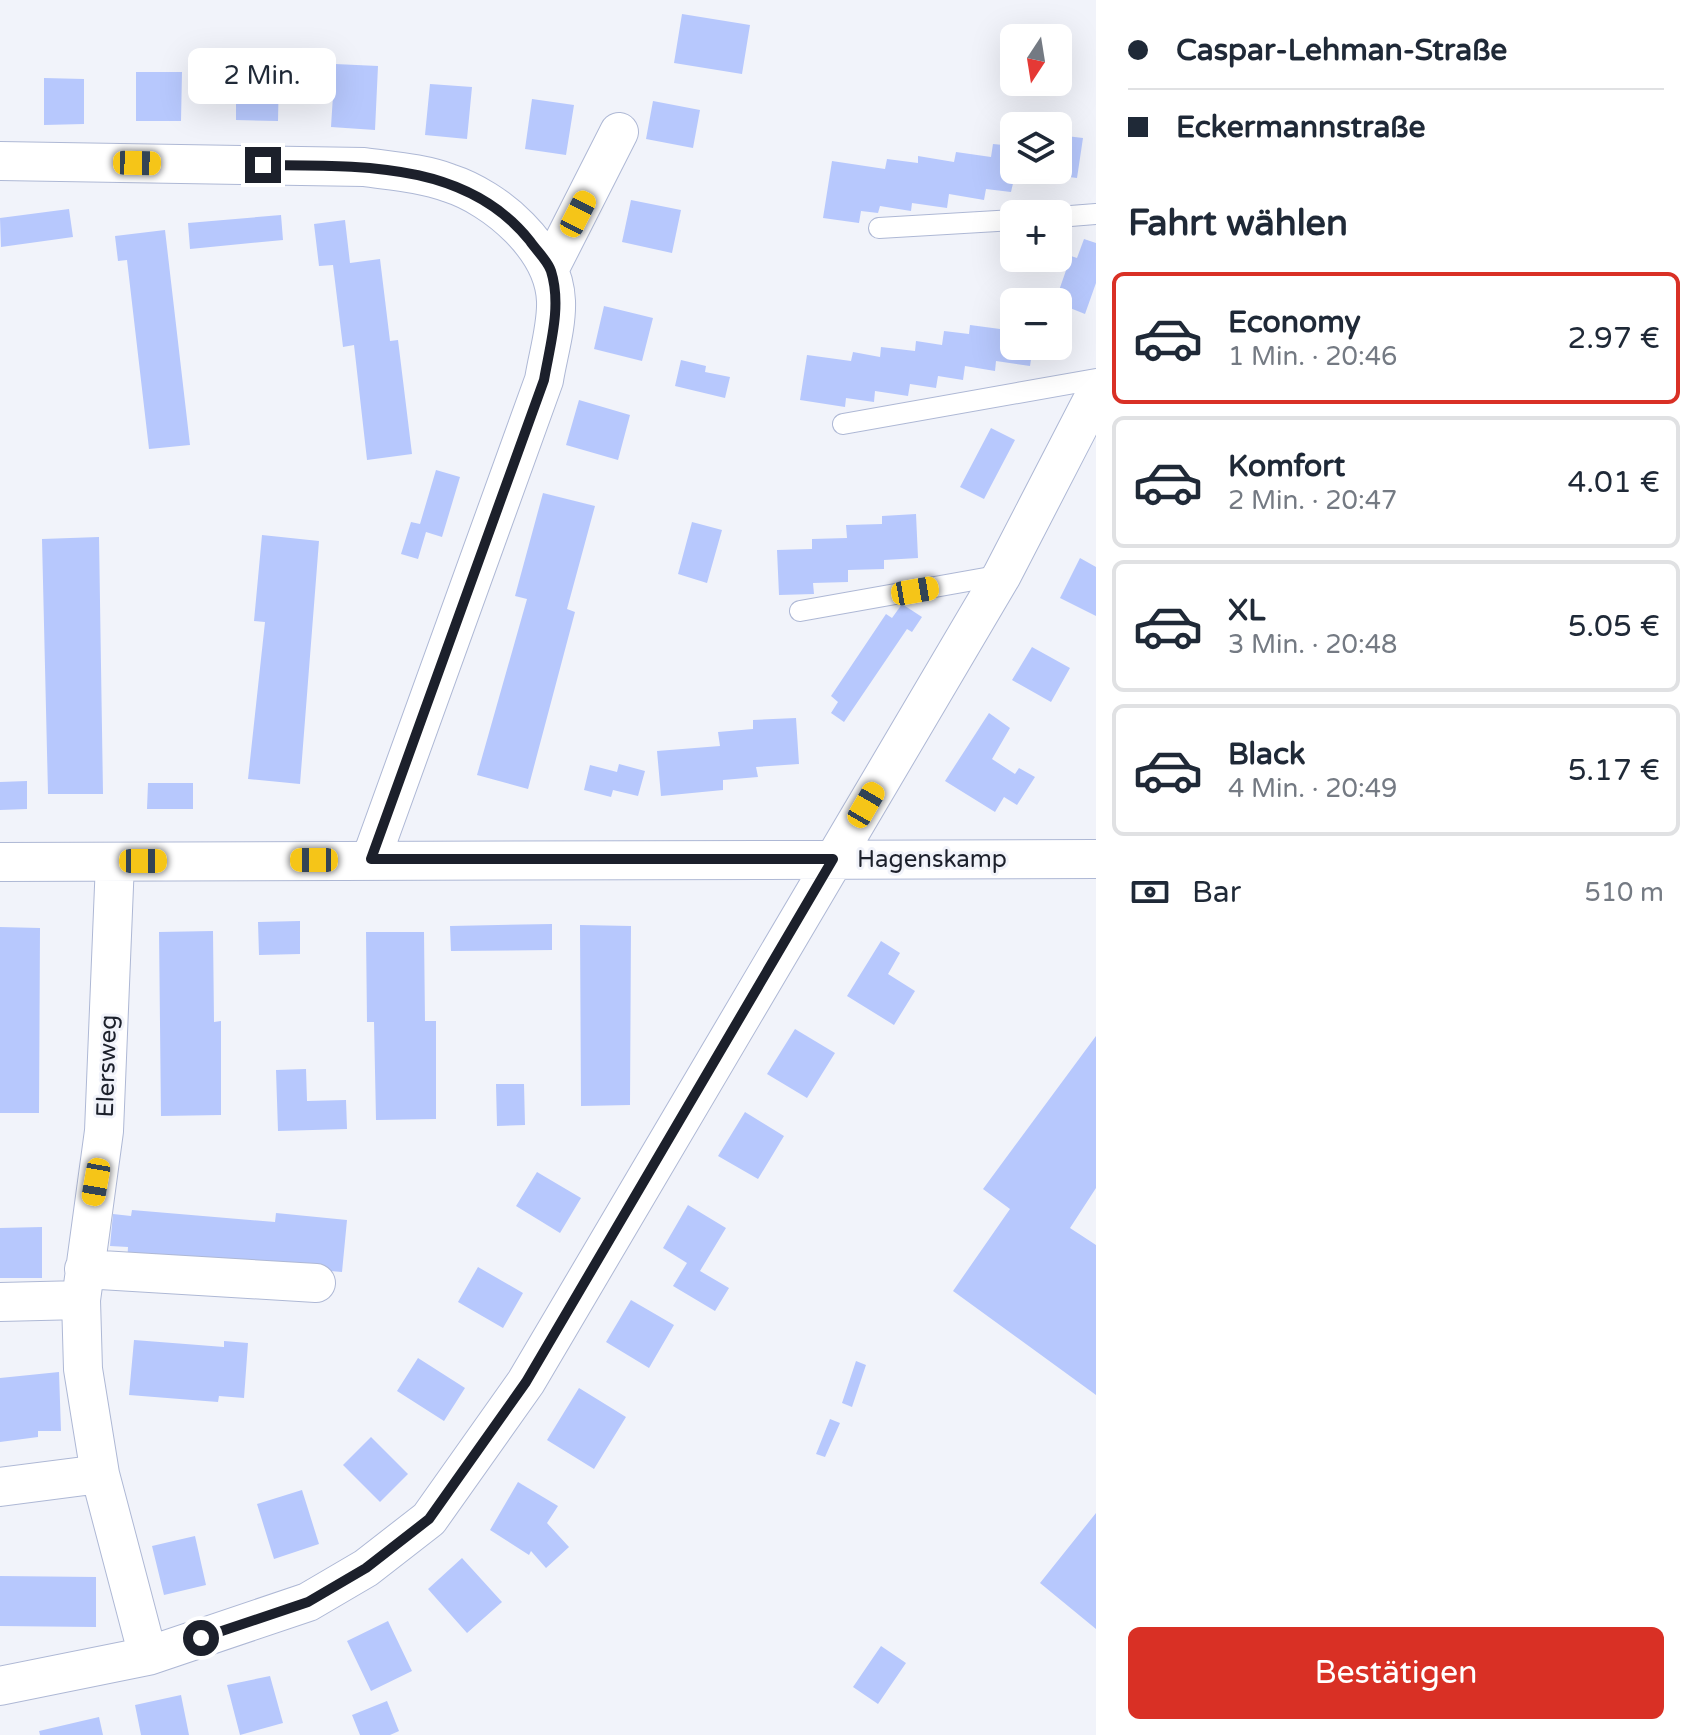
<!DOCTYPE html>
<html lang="de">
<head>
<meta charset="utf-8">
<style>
  body { margin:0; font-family:"Varela Round",sans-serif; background:#f6f6f7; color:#1f2937; height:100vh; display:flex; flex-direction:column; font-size:30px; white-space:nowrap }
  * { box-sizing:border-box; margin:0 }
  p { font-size:26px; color:#747a83 }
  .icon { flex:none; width:44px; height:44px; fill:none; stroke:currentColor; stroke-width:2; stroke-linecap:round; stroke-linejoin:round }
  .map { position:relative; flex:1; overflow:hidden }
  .drawer { display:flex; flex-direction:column; background:#fff; width:600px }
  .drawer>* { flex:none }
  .top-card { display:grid; align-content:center; height:176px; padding:0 32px; background:#fff }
  .needle { width:52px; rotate:192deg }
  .fabs { position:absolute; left:1000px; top:24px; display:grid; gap:16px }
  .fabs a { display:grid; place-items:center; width:72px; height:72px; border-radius:12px; background:#fff; box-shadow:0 8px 32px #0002; font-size:40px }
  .end { position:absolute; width:36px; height:36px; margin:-18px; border:10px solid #1c202b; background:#fff; box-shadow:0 0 0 4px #fff }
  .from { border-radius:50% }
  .bubble { position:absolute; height:56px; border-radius:12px; background:#fff; box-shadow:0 8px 32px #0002; font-size:26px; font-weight:600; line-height:56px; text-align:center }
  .car { position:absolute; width:24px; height:48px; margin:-24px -12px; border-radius:10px; box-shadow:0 0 6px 2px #0007; background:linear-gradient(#f5c518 24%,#345 0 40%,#f5c518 0 76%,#345 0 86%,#f5c518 0) }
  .top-card b { display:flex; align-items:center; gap:28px; height:76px; font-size:30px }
  .top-card b+b { border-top:2px solid #e0e1e3 }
  .top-card i { width:20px; height:20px; background:#1f2937 }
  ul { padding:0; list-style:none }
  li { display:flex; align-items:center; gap:24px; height:132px; margin:0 16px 12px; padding:0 16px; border:4px solid #e0e1e3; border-radius:12px }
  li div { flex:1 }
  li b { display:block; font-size:30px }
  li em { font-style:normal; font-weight:600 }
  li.selected { border-color:#d93025 }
  li>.icon { width:72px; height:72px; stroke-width:1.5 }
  h2 { padding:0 32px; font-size:36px; line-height:96px }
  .pay { display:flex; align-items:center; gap:20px; height:88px; padding:0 32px; font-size:30px }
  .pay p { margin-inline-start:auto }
  .action { display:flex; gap:16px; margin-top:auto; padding:16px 32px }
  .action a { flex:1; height:92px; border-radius:12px; background:#d93025; color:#fff; font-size:32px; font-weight:600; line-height:92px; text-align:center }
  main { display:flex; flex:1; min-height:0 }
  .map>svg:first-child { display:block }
  .building { fill:#b7c8fd }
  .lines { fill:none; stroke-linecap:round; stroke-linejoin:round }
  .service-casing { stroke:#aeb8d5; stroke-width:22 }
  .minor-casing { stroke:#aeb8d5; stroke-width:40 }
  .service { stroke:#fff; stroke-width:20 }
  .minor { stroke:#fff; stroke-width:38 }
  .route { stroke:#1c202b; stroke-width:10 }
  .labels { text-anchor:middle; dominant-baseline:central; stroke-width:6; stroke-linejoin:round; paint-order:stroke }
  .street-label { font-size:24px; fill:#1c202b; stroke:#f1f3fa }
</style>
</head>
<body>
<main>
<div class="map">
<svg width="1096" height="1735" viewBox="0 0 1096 1735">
  <rect width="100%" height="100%" fill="#f1f3fa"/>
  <path class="building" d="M682,14L750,25L742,74L674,63Z
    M335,64L378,66L375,130L331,127Z
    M236,71L279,72L278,121L236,120Z
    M136,72H182L181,121H136Z
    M44,78L84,79V124L44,125Z
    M430,84L472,87L467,139L425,135Z
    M532,99L574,105L566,155L525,149Z
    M653,101L700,110L693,148L646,139Z
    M1058,135L1083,138L1077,178L1045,174L1043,183L1014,179L1011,192L986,189L984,200L949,194L947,208L912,203L911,211L880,206L878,213L861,211L859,223L823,218L832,161L885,169L887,159L918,163V156L954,162L956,152L991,157L993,144L1014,146V170H1058Z
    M631,200L681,210L672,253L622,242Z
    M69,209L73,237L1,247L0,218Z
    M281,215L283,240L190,249L188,223Z
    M345,220L350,263L380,259L390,341L398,340L412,454L367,460L354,345L343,347L333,265L319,266L314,224Z
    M165,230L190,445L149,449L127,260L118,261L115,236Z
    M1084,239L1096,243V283L1085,314L1055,302L1071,256L1077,258Z
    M604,306L653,318L642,361L594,349Z
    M1001,320L1014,322V346H1033L1030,366L996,361L995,371L965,366L963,380L938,376L936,388L910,384L908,396L875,391L874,402L846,398L845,407L800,400L807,355L851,361L853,352L880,357L881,347L915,351L916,341L942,345L944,331L969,334L970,325L1000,329Z
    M681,360L706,366L705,372L730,377L725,398L675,386Z
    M579,400L630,415L618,460L566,445Z
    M991,428L1015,440L984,499L960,487Z
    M436,470L460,477L442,537L426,532L418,559L401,554L411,522L420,524Z
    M543,493L595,506L567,609L575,612L528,789L477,775L527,599L515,596Z
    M916,514L918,558L884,560V569L848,570V582L813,583L814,594L779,595L777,550L812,549V539L847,538L846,525L882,524V516Z
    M692,522L722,530L707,583L678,574Z
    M262,535L319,541L300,784L248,779L265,622L254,621Z
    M99,537L103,794H48L42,539Z
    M1080,558L1096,567V616L1060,598Z
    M902,604L922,617L912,632L907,629L844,722L831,713L838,702L831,696L886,614L892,618Z
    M1032,647L1070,668L1051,702L1012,680Z
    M989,713L1010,728L992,759L1015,774L1019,768L1035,777L1017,805L1004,797L995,812L945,781Z
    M796,718L799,764L756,767L758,777L723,780V790L661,796L657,751L720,746L718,732L753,729V720Z
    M619,764L645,771L638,796L613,790L611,797L584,790L590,765L617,772Z
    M27,781V809L0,810V782Z
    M148,783H193V809H147Z
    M300,921V954L259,955L258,922Z
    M552,924V950L451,951L450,926Z
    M580,925L631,926L630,1105L581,1106Z
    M0,927L40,928L39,1113H0Z
    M213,931L214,1022L221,1021V1115L161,1116L159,932Z
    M366,932H424L425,1021H436V1119L376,1120L374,1022H367Z
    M881,941L900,953L888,974L915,991L894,1025L847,996Z
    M795,1029L835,1053L807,1098L767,1074Z
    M1096,1036V1188L1070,1228L1096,1245V1395L953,1291L1010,1209L983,1189Z
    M306,1069L307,1101L346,1100L347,1129L278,1131L276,1070Z
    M496,1084H524L525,1125L497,1126Z
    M745,1112L784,1136L758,1179L718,1156Z
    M537,1172L581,1198L560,1233L516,1206Z
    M688,1205L726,1228L700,1271L729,1288L715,1311L673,1286L687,1263L663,1248Z
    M132,1210L275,1222L276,1213L347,1220L342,1272L271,1266L127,1264L128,1247L110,1246L113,1214L131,1216Z
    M42,1227V1278H0V1228Z
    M478,1267L523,1293L503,1328L458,1302Z
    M631,1300L674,1325L649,1368L606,1342Z
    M134,1340L224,1347V1341L248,1343L244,1398L219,1396L218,1402L129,1395Z
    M418,1358L465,1388L444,1421L397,1391Z
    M856,1361L866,1365L852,1407L842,1403Z
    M59,1372L61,1431H38V1437L0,1442V1378Z
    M579,1388L626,1417L594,1469L547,1440Z
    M830,1419L840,1423L825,1457L816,1454Z
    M371,1437L408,1474L380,1502L343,1465Z
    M518,1482L558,1506L547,1523L569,1547L546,1568L531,1551L529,1555L490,1530Z
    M302,1490L319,1544L274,1559L257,1504Z
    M1096,1513V1629L1040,1583Z
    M195,1536L206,1585L164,1595L152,1546Z
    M462,1558L502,1602L467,1633L428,1589Z
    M0,1576L96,1577V1627L0,1626Z
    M388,1621L412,1671L371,1691L347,1641Z
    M881,1646L906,1663L878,1704L853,1687Z
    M270,1676L283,1723L240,1735L227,1685Z
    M181,1695L189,1735H141L135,1705Z
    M387,1701L399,1731L390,1735H360L352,1715Z
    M99,1717L103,1735H40L39,1731Z"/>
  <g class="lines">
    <g class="service-casing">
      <path id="service" d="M1058,217L1096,214
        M879,228L1014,220
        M843,424L1096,379
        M800,611L1002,575"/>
    </g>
    <g class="minor-casing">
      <path id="minor" d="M0,161L364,167C392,171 422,173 449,183C496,198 554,248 556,301C557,326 548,355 544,380L371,859
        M550,268L619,132
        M0,862L1096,859
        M115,862L104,1131L81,1300L83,1369L100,1474L148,1656
        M84,1269L316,1283
        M0,1302L81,1300
        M0,1487L100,1474
        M0,1686L148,1656L308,1602L366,1568L429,1519L526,1382L1002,575L1096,393"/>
    </g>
    <use href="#service" class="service"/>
    <use href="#minor" class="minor"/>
  </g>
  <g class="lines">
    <path class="route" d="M201,1638L308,1602L366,1568L429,1519L526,1382L833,859H371L544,380C550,345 562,306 551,271C548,261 536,250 530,241C466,160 356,166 263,165"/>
  </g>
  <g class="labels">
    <g class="street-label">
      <text x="932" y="859">Hagenskamp</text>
      <text transform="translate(107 1066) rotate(-88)">Elersweg</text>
    </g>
  </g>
</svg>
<div class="fabs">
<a><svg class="needle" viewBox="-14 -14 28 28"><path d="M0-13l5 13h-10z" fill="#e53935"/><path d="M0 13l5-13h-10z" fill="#747a83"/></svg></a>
<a><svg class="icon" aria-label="layers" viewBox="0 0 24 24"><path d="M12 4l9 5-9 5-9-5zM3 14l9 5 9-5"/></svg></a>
<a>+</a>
<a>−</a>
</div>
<i class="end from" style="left:201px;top:1638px"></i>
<i class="end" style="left:263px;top:165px"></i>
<div class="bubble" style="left:188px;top:48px;width:148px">2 Min.</div>
<i class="car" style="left:137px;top:163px;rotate:91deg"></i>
<i class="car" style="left:578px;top:214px;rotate:27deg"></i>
<i class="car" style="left:915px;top:591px;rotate:80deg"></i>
<i class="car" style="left:866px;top:805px;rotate:30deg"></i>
<i class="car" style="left:314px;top:860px;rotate:270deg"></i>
<i class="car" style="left:143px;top:861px;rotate:90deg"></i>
<i class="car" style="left:96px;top:1182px;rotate:190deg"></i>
</div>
<section class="drawer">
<div class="top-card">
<b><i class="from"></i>Caspar-Lehman-Straße</b>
<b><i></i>Eckermannstraße</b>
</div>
<h2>Fahrt wählen</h2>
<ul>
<li class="selected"><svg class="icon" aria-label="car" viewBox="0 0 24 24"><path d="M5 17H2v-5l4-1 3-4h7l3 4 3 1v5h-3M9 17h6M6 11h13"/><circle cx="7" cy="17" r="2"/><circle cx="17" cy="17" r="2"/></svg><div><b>Economy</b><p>1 Min. · 20:46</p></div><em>2.97 €</em></li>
<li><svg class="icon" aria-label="car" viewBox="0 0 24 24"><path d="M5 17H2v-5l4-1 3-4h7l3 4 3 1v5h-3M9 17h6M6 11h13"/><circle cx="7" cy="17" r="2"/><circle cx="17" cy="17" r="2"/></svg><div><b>Komfort</b><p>2 Min. · 20:47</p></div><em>4.01 €</em></li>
<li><svg class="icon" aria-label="car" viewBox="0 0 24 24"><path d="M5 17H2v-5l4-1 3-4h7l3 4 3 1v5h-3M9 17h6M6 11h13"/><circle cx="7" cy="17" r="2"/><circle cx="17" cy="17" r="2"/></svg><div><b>XL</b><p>3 Min. · 20:48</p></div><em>5.05 €</em></li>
<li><svg class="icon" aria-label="car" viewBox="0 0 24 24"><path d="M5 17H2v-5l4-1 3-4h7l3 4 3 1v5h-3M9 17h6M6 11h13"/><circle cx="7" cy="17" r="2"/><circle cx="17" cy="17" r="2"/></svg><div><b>Black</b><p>4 Min. · 20:49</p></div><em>5.17 €</em></li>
</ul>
<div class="pay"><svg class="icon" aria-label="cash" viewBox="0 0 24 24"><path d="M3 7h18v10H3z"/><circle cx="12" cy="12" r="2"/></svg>Bar<p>510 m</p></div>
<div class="action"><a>Bestätigen</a></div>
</section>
</main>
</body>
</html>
